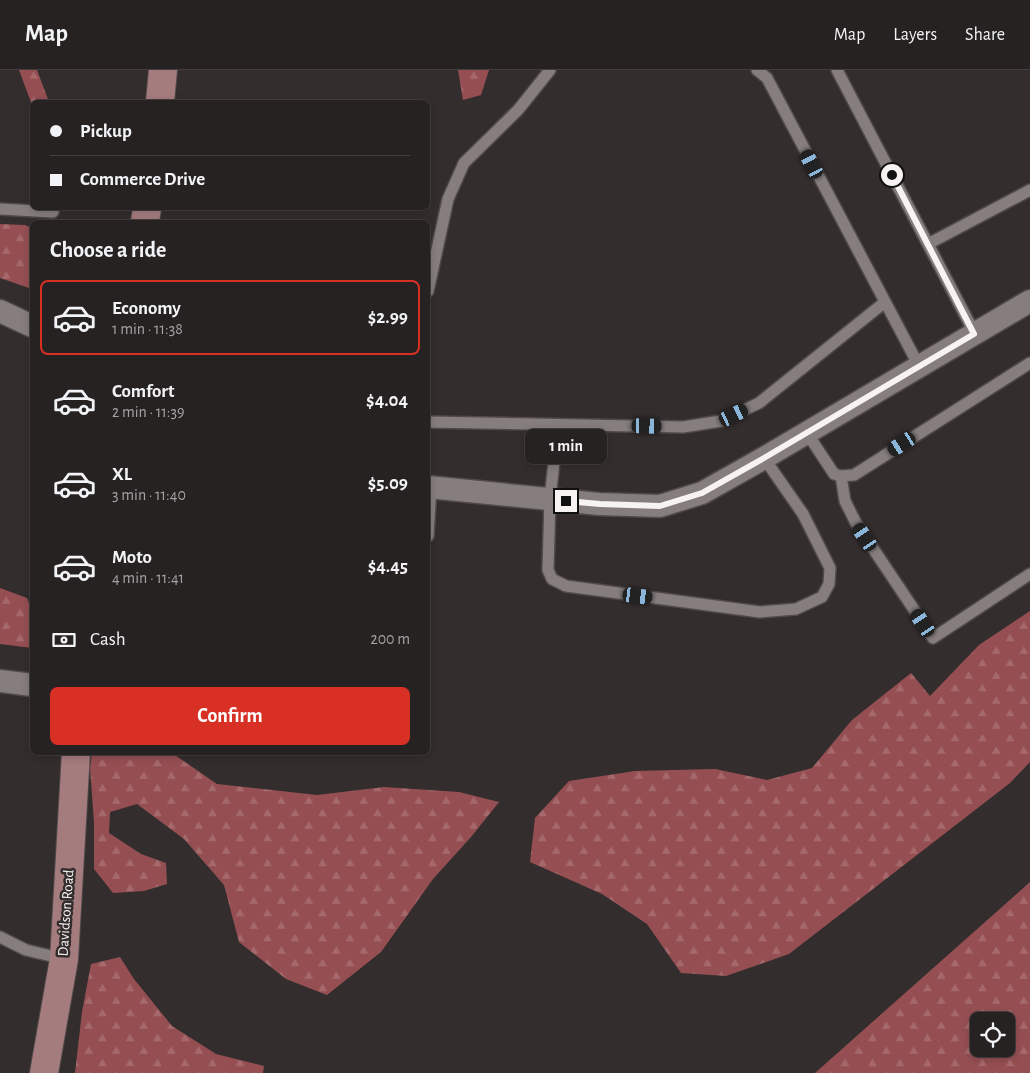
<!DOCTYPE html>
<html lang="en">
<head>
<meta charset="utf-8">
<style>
  body { margin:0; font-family:"Alegreya Sans",sans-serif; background:#2f2a2a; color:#f1f3f6; height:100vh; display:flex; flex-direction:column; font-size:19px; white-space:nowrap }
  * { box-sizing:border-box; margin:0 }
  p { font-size:16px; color:#a4a4a5 }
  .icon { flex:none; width:28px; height:28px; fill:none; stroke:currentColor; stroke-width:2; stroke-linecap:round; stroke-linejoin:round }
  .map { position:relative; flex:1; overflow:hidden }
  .sheet { position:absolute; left:30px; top:150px; width:400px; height:535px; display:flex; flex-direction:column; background:#272222; border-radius:8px; box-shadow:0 2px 8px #0003,0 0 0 1px #433f40 }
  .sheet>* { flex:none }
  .guide { position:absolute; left:30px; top:30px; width:400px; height:110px; border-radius:8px; box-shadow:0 2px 8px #0003,0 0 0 1px #433f40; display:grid; align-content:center; height:110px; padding:0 20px; background:#272222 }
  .controls { position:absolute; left:970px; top:942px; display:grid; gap:10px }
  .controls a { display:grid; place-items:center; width:45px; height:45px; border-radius:8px; background:#272222; box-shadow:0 2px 8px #0003,0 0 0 1px #433f40; font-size:25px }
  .end { position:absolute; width:22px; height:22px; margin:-11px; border:6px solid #f8f3f3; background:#111; box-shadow:0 0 0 2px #111 }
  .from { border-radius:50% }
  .bubble { position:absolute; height:35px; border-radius:8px; background:#272222; box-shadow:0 2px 8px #0003,0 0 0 1px #433f40; font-size:16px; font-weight:700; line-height:35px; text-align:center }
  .car { position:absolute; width:15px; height:30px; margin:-15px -8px; border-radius:6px; box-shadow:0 0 4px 1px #0007; background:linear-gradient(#222 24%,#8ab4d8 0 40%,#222 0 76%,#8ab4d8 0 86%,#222 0) }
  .guide b { display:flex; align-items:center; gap:18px; height:48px; font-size:19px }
  .guide b+b { border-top:1px solid #433f40 }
  .guide i { width:12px; height:12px; background:#f1f3f6 }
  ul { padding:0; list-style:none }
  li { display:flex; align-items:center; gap:15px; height:75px; margin:0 10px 8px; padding:0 10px; border:2px solid transparent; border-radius:8px }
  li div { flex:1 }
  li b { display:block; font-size:19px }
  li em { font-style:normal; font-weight:700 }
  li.on { border-color:#d93025 }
  li>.icon { width:45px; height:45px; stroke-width:1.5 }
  h2 { padding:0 20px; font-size:22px; line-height:60px }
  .pay { display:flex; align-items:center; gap:12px; height:55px; padding:0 20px; font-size:19px }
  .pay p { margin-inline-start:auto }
  .action { display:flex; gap:10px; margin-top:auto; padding:10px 20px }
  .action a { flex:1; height:58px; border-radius:8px; background:#d93025; color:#fff; font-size:20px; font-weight:700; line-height:58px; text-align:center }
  header { display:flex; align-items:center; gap:30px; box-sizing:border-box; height:70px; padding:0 25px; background:#272222; border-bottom:1px solid #433f40 }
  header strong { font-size:24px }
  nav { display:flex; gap:28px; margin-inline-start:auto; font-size:18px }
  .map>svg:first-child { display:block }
  .forest { fill:url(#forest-firs); fill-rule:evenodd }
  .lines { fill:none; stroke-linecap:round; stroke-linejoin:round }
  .lane-casing { stroke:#514a4a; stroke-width:14 }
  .street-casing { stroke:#514a4a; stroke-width:25 }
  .secondary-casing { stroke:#514a4a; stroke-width:30 }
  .lane { stroke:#867d7d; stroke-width:11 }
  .street { stroke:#867d7d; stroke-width:22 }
  .secondary { stroke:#a57c7e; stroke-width:28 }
  .route { stroke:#f8f3f3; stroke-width:6 }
  .labels { text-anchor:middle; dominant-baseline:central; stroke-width:5; stroke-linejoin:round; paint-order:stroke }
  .street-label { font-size:15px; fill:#f8f3f3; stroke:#342d2d }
</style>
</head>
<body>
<header>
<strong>Map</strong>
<nav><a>Map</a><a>Layers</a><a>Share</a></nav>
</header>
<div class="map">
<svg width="1030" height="1003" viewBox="0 0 1030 1003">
  <defs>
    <pattern id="forest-firs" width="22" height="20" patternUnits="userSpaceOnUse" patternTransform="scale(1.25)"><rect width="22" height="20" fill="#954f53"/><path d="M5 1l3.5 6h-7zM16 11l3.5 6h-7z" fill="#a5696c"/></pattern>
  </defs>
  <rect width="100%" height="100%" fill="#342d2d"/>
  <path class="forest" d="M19,0H37L49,32H32V35Z
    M458,0H489L481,25L463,30Z
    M0,154L25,155L32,158V219L0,208Z
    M0,518L27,528L32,541V578L0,574Z
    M1030,541V692L1010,713L789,884L726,906L681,903L647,854L602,824L530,792L535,748L569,711L635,701L715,699L767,710L812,698L852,650L911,603L930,626L979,575Z
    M92,683H172L217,714L317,725L384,717L459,722L499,732L471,767L433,809L381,882L327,925L286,909L239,872L224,815L184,769L137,734L110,742L109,763L141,784L166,793L167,814L144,821L113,823L94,799V752L90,698Z
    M1030,812V1003H815ZM979,951H1006V979H979Z
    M120,887L134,909L172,956L216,984L264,996L263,1003H75L82,942L91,894Z"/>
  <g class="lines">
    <g class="lane-casing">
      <path id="lane" d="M757,0L767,8L919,296
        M837,0L975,264
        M0,139L53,142
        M928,174L1030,120
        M428,221L448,129L464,93L518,40L550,0
        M428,352L683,357L721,351L759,333L885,232
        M558,355L550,429L548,500L552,509L566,516L760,542L796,539L822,527L829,514L830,498L803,444L764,388
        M807,363L834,404L841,406L854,405L1030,293
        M841,406L845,431L856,453L933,568L1030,504
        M428,466L431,417
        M0,867L26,880L64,889"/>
    </g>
    <g class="street-casing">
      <path id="street" d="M0,241L32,256
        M428,417L599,434L660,436L702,423L764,388L1030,231
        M0,611L32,615"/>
    </g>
    <g class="secondary-casing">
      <path id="secondary" d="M160,32L163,0
        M145,152L147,138
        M44,1003L64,889L76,682"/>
    </g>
    <use href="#lane" class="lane"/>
    <use href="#street" class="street"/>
    <use href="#secondary" class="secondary"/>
  </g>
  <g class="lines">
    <path class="route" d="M566,431L600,434L660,436L702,423L764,388L974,264L892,105"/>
  </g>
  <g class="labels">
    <g class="street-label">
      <text transform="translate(66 843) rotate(-86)">Davidson Road</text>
    </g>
  </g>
</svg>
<div class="controls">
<a><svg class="icon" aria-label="locate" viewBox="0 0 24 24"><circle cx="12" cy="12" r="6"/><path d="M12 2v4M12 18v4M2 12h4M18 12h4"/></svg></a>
</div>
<i class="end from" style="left:892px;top:105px"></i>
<i class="end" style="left:566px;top:431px"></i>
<div class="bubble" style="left:525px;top:359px;width:82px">1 min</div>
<i class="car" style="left:812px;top:94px;rotate:332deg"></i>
<i class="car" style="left:734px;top:345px;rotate:64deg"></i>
<i class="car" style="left:647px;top:356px;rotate:91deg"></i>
<i class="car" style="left:902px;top:374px;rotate:237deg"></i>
<i class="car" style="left:865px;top:467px;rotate:326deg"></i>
<i class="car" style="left:638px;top:526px;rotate:97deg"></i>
<i class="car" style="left:923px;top:553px;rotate:326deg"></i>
<div class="guide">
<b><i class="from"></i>Pickup</b>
<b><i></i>Commerce Drive</b>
</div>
<section class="sheet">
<h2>Choose a ride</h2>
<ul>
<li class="on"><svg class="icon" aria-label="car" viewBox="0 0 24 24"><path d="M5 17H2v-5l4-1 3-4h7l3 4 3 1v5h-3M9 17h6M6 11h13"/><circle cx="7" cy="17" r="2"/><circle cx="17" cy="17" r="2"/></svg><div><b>Economy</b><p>1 min · 11:38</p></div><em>$2.99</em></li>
<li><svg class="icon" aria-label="car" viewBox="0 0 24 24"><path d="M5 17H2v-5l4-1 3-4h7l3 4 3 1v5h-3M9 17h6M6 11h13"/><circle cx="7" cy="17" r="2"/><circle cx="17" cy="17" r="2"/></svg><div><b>Comfort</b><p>2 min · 11:39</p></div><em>$4.04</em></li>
<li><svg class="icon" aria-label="car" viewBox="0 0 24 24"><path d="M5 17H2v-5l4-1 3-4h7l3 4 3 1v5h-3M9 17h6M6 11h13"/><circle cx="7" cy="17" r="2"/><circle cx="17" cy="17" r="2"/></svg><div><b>XL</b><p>3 min · 11:40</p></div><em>$5.09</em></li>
<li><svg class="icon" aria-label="car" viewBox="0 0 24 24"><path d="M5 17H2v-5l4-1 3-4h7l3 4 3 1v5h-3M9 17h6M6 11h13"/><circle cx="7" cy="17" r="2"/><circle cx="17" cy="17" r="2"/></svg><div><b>Moto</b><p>4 min · 11:41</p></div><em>$4.45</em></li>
</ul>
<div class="pay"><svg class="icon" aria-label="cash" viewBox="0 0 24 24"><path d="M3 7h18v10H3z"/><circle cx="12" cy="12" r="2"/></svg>Cash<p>200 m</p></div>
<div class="action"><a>Confirm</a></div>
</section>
</div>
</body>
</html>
